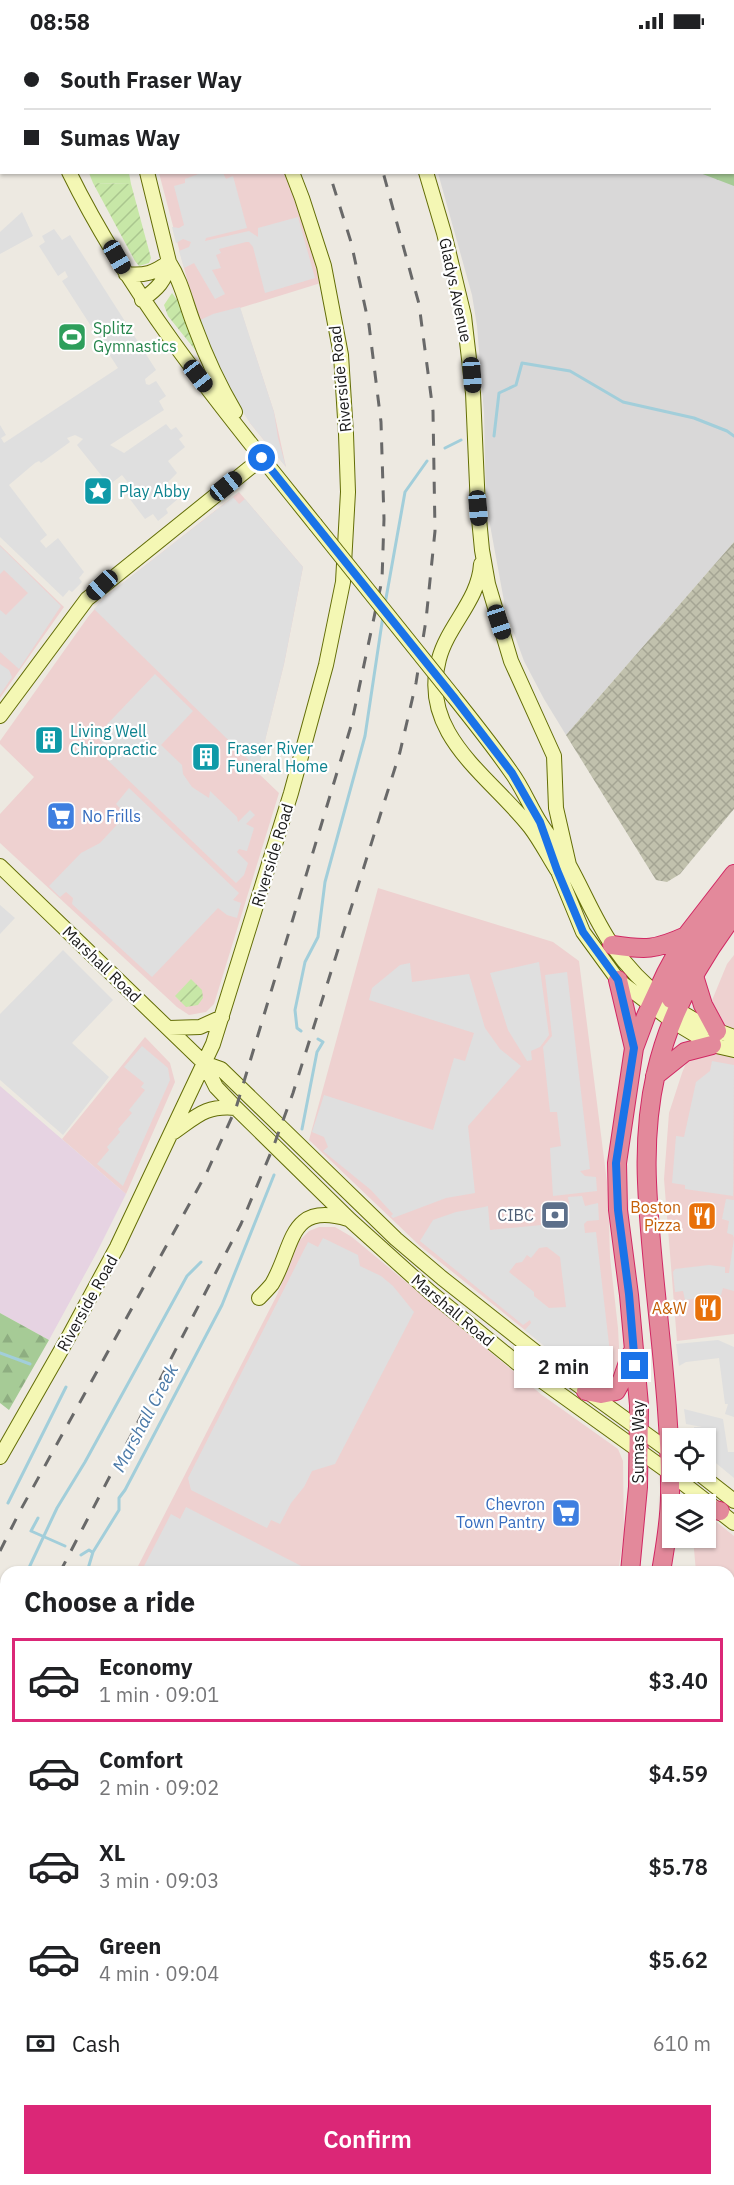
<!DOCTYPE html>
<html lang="en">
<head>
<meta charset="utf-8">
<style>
  body { margin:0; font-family:"IBM Plex Sans",sans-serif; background:#f6f6f6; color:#202124; height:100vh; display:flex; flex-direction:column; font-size:22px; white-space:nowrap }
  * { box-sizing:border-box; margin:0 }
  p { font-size:20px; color:#757577 }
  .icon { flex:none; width:33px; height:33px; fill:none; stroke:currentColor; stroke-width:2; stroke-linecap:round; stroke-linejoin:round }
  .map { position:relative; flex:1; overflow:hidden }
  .side { position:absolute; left:0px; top:1524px; width:735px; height:620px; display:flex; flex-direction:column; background:#fff; border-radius:18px 18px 0 0; box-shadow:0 2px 4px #0004 }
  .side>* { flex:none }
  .guide { position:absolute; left:0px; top:0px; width:735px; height:132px; box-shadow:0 2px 4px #0004; display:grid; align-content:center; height:132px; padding:0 24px; background:#fff }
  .buttons { position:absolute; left:662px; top:1386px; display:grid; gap:12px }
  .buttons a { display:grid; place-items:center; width:54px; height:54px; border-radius:0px; background:#fff; box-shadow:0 2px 4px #0004; font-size:30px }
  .end { position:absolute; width:27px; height:27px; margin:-14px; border:8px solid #1a73e8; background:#fff; box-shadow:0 0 0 3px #fff }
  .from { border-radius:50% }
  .bubble { position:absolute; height:42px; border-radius:0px; background:#fff; box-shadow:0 2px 4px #0004; font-size:20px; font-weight:600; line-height:42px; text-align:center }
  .car { position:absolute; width:18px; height:36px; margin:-18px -9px; border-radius:8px; box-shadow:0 0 4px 2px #0007; background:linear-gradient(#222 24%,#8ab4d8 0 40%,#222 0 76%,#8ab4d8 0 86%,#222 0) }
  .guide b { display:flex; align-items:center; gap:21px; height:57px; font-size:22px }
  .guide b+b { border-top:2px solid #e0e0e0 }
  .guide i { width:15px; height:15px; background:#202124 }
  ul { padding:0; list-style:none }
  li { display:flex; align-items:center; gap:18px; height:84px; margin:0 12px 9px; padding:0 12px; border:3px solid transparent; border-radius:0px }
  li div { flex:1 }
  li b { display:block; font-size:22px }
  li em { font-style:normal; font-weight:600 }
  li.current { border-color:#db2777 }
  li>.icon { width:54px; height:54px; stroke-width:1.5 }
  h2 { padding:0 24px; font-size:27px; line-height:72px }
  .pay { display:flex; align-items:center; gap:15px; height:66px; padding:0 24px; font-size:22px }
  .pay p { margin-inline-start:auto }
  .cta { display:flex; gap:12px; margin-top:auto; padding:12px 24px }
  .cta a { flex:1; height:69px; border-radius:0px; background:#db2777; color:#fff; font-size:24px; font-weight:600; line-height:69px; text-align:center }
  .status { display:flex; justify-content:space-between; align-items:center; height:42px; padding:0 30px; background:#fff; direction:ltr }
  .status svg { height:16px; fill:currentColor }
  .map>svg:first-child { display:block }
  .residential { fill:#d9d8d8 }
  .commercial { fill:#eed1d0 }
  .industrial { fill:#e6d3e2 }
  .construction { fill:url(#construction-cross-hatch) }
  .grass { fill:#c7e7a7 }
  .forest { fill:url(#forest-firs) }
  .garden { fill:url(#garden-furrows) }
  .parking { fill:#dfdfdf; fill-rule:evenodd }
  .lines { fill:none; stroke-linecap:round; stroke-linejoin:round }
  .stream { stroke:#a2ceda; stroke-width:3 }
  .secondary-casing { stroke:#636d07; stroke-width:16 }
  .highway-casing { stroke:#d12863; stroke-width:20 }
  .secondary { stroke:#f4f7b4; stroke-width:14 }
  .highway { stroke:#e3899b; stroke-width:18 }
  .rail { stroke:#696969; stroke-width:3; stroke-dasharray:12 12; stroke-linecap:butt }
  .secondary-bridge-casing { stroke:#636d07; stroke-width:16; stroke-linecap:butt }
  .secondary-bridge { stroke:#f4f7b4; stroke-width:14 }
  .route { stroke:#1a73e8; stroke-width:8 }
  .labels { text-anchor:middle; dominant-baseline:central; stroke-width:4.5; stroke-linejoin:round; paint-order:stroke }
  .street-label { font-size:16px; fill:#1b1b1b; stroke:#fff }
  .leisure-label { font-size:16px; fill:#27864d; stroke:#fff; text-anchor:start }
  .culture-label { font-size:16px; fill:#0d838f; stroke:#fff; text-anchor:start }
  .shop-label { font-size:16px; fill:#366cbe; stroke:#fff; text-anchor:start }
  .food-label { font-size:16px; fill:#c56008; stroke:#fff; text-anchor:end }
  .service-label { font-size:16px; fill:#4e5e75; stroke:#fff; text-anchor:end }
  .water-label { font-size:18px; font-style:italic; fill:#4b7aa8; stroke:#fff }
</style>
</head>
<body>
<div class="status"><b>08:58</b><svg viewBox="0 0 49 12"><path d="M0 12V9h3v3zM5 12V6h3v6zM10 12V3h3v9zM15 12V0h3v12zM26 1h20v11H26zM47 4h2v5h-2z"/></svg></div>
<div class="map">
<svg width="734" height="2143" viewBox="0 0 734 2143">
  <defs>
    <pattern id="construction-cross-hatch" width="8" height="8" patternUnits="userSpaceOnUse" patternTransform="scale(1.5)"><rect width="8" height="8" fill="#c1c1ad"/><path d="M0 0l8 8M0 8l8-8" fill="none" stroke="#a5a594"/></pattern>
    <pattern id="forest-firs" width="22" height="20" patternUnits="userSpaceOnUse" patternTransform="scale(1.5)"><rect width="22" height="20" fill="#a6cb96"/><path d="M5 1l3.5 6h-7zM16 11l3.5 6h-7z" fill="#8eae81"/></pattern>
    <pattern id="garden-furrows" width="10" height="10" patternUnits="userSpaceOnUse" patternTransform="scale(1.5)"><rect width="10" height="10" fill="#c7e7a7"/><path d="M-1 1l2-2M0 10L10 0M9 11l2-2" fill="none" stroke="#aac68f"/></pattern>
  </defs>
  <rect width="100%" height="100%" fill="#ede9e1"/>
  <path class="residential" d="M388,0H734V500L566,693L544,657L524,619L506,570L486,461L484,371L477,284L472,253L438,131L734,130V2Z
    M729,1620H734V1654H729Z"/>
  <path class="commercial" d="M159,131H285L307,181L324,240L240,266L274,370L286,425L250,381L197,275Z
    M239,450L303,525L284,622L257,730L279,751L214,962L206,970L189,973L177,965L0,801V772L34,735L0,702V699L88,575L105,555Z
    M0,503L64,565L0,656Z
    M378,846L553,900L579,919L608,1148L610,1215L618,1286L620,1325L617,1336L608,1342L599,1343L585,1336L420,1204L309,1098Z
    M734,913V1292L677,1299L664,1137L669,1071L682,1031L727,922Z
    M145,995L170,1021L175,1040L126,1152L62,1097Z
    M319,1185H335L352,1195L542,1353L618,1407L623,1419L624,1492L618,1530H135L277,1253L299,1199L309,1189Z
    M705,1476L714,1478L734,1494V1620H729V1530H696L693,1496H705Z
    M6,1782V1897L0,1894V1794Z
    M734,1882V1952L729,1883Z"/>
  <path class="industrial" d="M0,1044L126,1152L97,1210L49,1298L0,1271Z
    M0,2088L6,2093V2138H59L66,2143H0Z"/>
  <path class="construction" d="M734,500V767L680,832L667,840L656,838L566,693Z
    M425,2138H501L504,2143H423Z"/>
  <path class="grass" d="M89,131H129L131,142L93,141Z
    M0,1842L6,1845V1891L0,1889Z
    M310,2138H377L375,2143H289Z
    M501,2138H617L625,2143H504Z"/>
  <path class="forest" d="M427,0H521L426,1Z
    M525,0H654L655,1L526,2Z
    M734,114V144L700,131L734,130Z
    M0,1271L49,1298L9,1368L0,1361Z"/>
  <path class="garden" d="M93,141L131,142L151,216L149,221L139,224L135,219Z
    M172,251L180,262L197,308L196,309L168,274L164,263Z
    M191,937L202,948L203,956L198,963L186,965L175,954Z"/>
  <path class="parking" d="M201,131H223L226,137L233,134L247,186L206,196L205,199L249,189L258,195V186L298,175L315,236L265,251L253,205L249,200H246L219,207L221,211L216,213L221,226L212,228L225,252L215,257L194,221L184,226L179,209L189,205L191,200L183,197L176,201L172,185L179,186L184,183L174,144L185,141V137Z
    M22,170L33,194L0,212V190Z
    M54,187L62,198L70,193L156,328L145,337L146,342L149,343L156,339L166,354L159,359L164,368L110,403L124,411L166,382L171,388L176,385L183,394L179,397L185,405L168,419L177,431L167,441L179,456L166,467L168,471L158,479L153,472L145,477L126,452L133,447L122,433L109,443L77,403L83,397L75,393L67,396L70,400L41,421L39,419L35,421L9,443L47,493L40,499L46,506L58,496L84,530L79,536L82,540L72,550L69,548L63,555L0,495V383L6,393L1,396L4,401L118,326L62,239L68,235L65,229L58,234L39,204L45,200L42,194Z
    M240,265L274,370L278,396L286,425L250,381L235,358L221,332L198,279L213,272Z
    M233,455L239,462L245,457L303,525L284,622L258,727L94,567L105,555Z
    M0,504L61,564L19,627L0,610V568L6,573L28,551L4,528L0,532Z
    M0,622L9,628L12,635L0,653Z
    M155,632L193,669L161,703L182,723L183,732L192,745L209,756L210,749L237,775L238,780L250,768L255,773L246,782L254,786L247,809L239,807L237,810L248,821L244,833L236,841L96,707L102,701L96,694Z
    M129,746L239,851L233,858L241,861L237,876L227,873L218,866L152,935L72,862L73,856L66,850L60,855L49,844L81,811L100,801L126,773L116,762Z
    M0,863L15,876L0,892Z
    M63,908L113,958L72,1001L109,1035L63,1093L0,1038V972Z
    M539,920L549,993L540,1005L531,1009L532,1018L527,1019L508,988L490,931Z
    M410,921L412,940L469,932L485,986L500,1007L521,1024L468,1084L475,1151L446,1156L393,1176L391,1174L393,1172L371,1148L323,1109L328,1105L324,1095L312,1090L324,1053L433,1088L454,1016L465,1019L474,991L369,958L372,946L400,923Z
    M567,930L590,1127L580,1129L585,1134L596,1135L597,1149L553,1154L550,1106L561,1104L557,1070H550L543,1005L552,994L545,933Z
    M142,1004L168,1026L170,1038L123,1144L97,1122L109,1108L107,1105L120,1090L118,1087L132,1071L129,1068L145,1048L141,1045L144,1041L124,1025Z
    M712,1019L734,1023L733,1154L685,1147V1143L672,1141L676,1094L684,1095L696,1040L710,1029Z
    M582,1154L585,1164L598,1161L599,1178L587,1179L584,1182L585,1191L596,1190L612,1328L590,1331L577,1325L581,1314L576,1313L569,1319L553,1306L549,1308L525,1288L531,1281L530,1278L523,1283L420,1199L433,1178L456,1170L484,1165L488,1164L490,1188L562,1181L570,1170L568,1155ZM547,1205L560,1215L566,1265L549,1266L534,1254V1250L509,1230L516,1221L522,1220L527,1213L531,1216L539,1206Z
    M726,1157L734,1158V1249L723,1246L721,1253L685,1258L683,1249L675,1250L673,1230L675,1227L709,1223L725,1225V1231H729L734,1196L733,1193L727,1191L729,1179L722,1177Z
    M323,1196L358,1213L360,1224L381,1234L393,1244L414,1270L335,1422L312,1429L304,1445L291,1461L280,1482L271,1478L267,1486L191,1448L188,1436L308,1200L318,1205Z
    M718,1298L734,1305V1375L725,1372L728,1362H725L719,1316L686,1320L679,1324L676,1302Z
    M684,1367L723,1377L728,1410H734V1436L705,1412V1396H695L694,1385H702L686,1382Z
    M186,1465L313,1530H141L171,1472L180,1477Z
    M729,1742H734V1835L729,1799Z"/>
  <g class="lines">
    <path class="stream" d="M494,394L499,351L516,343L522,321L570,329L623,360L694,376L727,389L734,394
      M445,406L461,398
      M385,562L405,450L427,419
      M301,989L297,986L295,968L305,920L318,895L325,840L365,694L383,574
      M302,1087L317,1010L323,1000L318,997
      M0,1311L30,1322
      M8,1461L66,1345
      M38,1476L31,1489L65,1504
      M81,1513L89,1508L92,1510
      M27,1530L57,1466L85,1420L187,1234L201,1220
      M87,1530L93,1510L119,1468V1456L125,1448L222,1263L274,1133
      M0,1582L6,1570
      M0,1698L6,1685"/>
    <g class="secondary-casing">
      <path id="secondary" d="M24,0V2
        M128,0V2
        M236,0L237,2
        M375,0L376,2
        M69,130C133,260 225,370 315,482
        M426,130L444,191L464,274L473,351L478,466L482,508L488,542L511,619L554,714L556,766L569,823
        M169,220C182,240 186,263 195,285C206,315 219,343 235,370
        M126,232C145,234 154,231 169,220
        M142,258C157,247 166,239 169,220L147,130
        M481,522C479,558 448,583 439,617C418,692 490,734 530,785C540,798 548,814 557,828
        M453,654C473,679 493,704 511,730C523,746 530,765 541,782C550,796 561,809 569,823C584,850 595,878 612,903C641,946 685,979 734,995
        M0,674L87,557L262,416
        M555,822L583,890L618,938L672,979L712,1003L734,1008
        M0,824L204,1021L216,1045L236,1066L350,1178L430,1250L517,1321L670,1431L734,1481
        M169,986L200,985L222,975
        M204,1021L221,1027L396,1197L442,1236L570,1337L672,1411
        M174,1090C197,1074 206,1063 236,1066
        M259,1256C263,1252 268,1247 272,1242C294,1205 288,1159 348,1177
        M0,1415L68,1296L117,1205L213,1002L291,751L326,623L343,540L348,450L346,392L341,313L324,224L302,156L292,130
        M697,1430L734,1459
        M729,2040L734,2078"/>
    </g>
    <g class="highway-casing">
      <path id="highway" d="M612,903C646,908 655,908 686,894
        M694,934L703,963L717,989
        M618,938L634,1006
        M671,957C685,918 710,886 734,853
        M655,1034L685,1010L712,1003
        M586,1349L601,1352L616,1349L622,1338L631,1312
        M705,1466L720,1469
        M630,1530L638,1445L639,1363L629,1253L618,1168L617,1121L634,1006L646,974L666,931L686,894L734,832
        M661,1530C665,1505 670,1479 670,1453C671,1376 660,1298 653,1222C647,1156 641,1097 656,1031C669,974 698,920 734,873
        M0,2000L6,2005
        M0,2031L6,2036
        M124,2138L131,2143
        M161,2138L167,2143
        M231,2138H268
        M633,2138L639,2143
        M652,2138L657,2143
        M387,2143L389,2138
        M411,2143L414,2138
        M428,2143L434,2138"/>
    </g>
    <use href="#secondary" class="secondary"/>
    <use href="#highway" class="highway"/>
    <path class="rail" d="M275,0V2
      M330,0V2
      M0,1509L20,1469L207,1130L236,1066L351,684L382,538L384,477L381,380L369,283L351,200L329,130
      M60,1530L241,1182L274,1103L293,1051L400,710L416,641L426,578L435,489L433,369L419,262L383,130
      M0,1646L6,1635"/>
    <g class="secondary-bridge-casing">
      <path id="secondary-bridge" d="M315,482L453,654"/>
    </g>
    <use href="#secondary-bridge" class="secondary-bridge"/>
  </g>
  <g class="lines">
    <path class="route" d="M262,416L453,654L512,731L540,780L557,828L583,890L618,938L634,1006L616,1121L618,1168L629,1252L635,1324"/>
  </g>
  <defs>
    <g id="stadium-square" transform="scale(1.5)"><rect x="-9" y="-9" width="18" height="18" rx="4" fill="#2e9e5b" stroke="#fff"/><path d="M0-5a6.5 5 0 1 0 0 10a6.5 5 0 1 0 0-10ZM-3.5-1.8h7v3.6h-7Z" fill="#fff"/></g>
    <g id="sight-square" transform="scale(1.5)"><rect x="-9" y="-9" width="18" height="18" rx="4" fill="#0f9aa8" stroke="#fff"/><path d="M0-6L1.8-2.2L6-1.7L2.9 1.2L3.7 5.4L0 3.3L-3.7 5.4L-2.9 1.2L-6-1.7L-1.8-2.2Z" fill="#fff"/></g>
    <g id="building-square" transform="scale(1.5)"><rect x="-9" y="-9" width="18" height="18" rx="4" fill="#0f9aa8" stroke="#fff"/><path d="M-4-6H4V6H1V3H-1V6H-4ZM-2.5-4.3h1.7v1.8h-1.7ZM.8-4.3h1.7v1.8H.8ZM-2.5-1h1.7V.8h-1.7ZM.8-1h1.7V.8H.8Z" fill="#fff"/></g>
    <g id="supermarket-square" transform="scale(1.5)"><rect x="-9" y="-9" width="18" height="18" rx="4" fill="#3f7fe0" stroke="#fff"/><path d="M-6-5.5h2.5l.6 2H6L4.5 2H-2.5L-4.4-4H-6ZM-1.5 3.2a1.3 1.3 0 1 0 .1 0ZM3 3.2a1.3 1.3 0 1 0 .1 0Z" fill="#fff"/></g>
    <g id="bank-square" transform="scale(1.5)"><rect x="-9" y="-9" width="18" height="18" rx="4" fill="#5c6f8a" stroke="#fff"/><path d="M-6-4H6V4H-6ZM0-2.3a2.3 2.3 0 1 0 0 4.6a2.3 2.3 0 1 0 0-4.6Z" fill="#fff"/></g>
    <g id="restaurant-square" transform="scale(1.5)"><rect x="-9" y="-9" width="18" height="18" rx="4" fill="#e8710a" stroke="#fff"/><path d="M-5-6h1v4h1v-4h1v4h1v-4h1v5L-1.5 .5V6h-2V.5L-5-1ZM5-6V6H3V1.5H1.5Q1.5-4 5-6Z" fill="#fff"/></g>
  </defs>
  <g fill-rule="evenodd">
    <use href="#stadium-square" x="72" y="295"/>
    <use href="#sight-square" x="98" y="449"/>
    <use href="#building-square" x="49" y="698"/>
    <use href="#building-square" x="206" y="715"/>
    <use href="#supermarket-square" x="61" y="774"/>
    <use href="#bank-square" x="555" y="1173"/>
    <use href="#restaurant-square" x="702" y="1174"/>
    <use href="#restaurant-square" x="708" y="1266"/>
    <use href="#supermarket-square" x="566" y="1471"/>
  </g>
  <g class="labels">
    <g class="street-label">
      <text transform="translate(456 248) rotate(78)">Gladys Avenue</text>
      <text transform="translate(340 337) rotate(-96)">Riverside Road</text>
      <text transform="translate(272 813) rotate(-73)">Riverside Road</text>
      <text transform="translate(102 922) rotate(44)">Marshall Road</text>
      <text transform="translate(87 1261) rotate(-61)">Riverside Road</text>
      <text transform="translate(453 1268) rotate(40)">Marshall Road</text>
      <text transform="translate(638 1400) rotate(-90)">Sumas Way</text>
    </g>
    <g class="leisure-label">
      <text x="93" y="286">Splitz<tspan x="93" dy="18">Gymnastics</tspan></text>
    </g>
    <g class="culture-label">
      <text x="119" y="449">Play Abby</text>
      <text x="70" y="689">Living Well<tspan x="70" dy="18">Chiropractic</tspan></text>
      <text x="227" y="706">Fraser River<tspan x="227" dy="18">Funeral Home</tspan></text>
    </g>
    <g class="shop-label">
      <text x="82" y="774">No Frills</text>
      <text x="545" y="1462" text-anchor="end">Chevron<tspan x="545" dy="18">Town Pantry</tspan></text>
    </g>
    <g class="food-label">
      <text x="681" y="1165">Boston<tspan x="681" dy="18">Pizza</tspan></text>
      <text x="687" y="1266">A&amp;W</text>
    </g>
    <g class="service-label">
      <text x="534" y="1173">CIBC</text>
    </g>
    <g class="water-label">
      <text transform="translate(145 1376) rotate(-62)">Marshall Creek</text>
    </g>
  </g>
</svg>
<div class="buttons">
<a><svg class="icon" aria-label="locate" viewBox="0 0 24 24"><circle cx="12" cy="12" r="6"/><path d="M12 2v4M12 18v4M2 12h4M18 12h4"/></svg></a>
<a><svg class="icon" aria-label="layers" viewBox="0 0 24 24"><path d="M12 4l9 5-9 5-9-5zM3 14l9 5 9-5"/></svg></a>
</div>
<i class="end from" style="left:262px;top:416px"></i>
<i class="end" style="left:635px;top:1324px"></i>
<div class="bubble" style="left:514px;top:1304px;width:99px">2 min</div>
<i class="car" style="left:117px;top:215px;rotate:150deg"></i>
<i class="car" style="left:472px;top:333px;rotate:176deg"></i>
<i class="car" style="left:198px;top:334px;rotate:142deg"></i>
<i class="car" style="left:226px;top:444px;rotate:51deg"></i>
<i class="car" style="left:478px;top:466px;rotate:175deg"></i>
<i class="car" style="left:102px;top:543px;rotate:227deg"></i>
<i class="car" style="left:499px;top:580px;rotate:162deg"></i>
<div class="guide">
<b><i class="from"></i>South Fraser Way</b>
<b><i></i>Sumas Way</b>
</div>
<section class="side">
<h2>Choose a ride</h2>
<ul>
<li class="current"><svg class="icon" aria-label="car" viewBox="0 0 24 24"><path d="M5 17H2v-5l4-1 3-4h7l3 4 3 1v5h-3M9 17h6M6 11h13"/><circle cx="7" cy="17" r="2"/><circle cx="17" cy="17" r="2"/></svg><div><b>Economy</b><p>1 min · 09:01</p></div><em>$3.40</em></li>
<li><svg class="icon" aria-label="car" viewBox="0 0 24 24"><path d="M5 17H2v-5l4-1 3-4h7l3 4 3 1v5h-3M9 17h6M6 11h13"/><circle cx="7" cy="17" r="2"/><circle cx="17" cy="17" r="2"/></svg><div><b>Comfort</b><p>2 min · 09:02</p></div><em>$4.59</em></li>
<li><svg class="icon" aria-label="car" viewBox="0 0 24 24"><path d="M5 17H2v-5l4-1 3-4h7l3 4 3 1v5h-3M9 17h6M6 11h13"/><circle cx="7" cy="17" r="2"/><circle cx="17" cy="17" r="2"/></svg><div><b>XL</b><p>3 min · 09:03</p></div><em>$5.78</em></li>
<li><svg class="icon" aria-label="car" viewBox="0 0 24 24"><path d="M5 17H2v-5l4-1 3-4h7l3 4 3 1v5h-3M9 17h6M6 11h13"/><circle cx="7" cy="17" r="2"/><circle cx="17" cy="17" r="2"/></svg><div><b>Green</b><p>4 min · 09:04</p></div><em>$5.62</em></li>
</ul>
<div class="pay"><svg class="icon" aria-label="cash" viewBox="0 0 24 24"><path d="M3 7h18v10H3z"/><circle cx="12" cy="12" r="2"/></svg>Cash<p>610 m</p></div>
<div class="cta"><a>Confirm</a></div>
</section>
</div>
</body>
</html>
